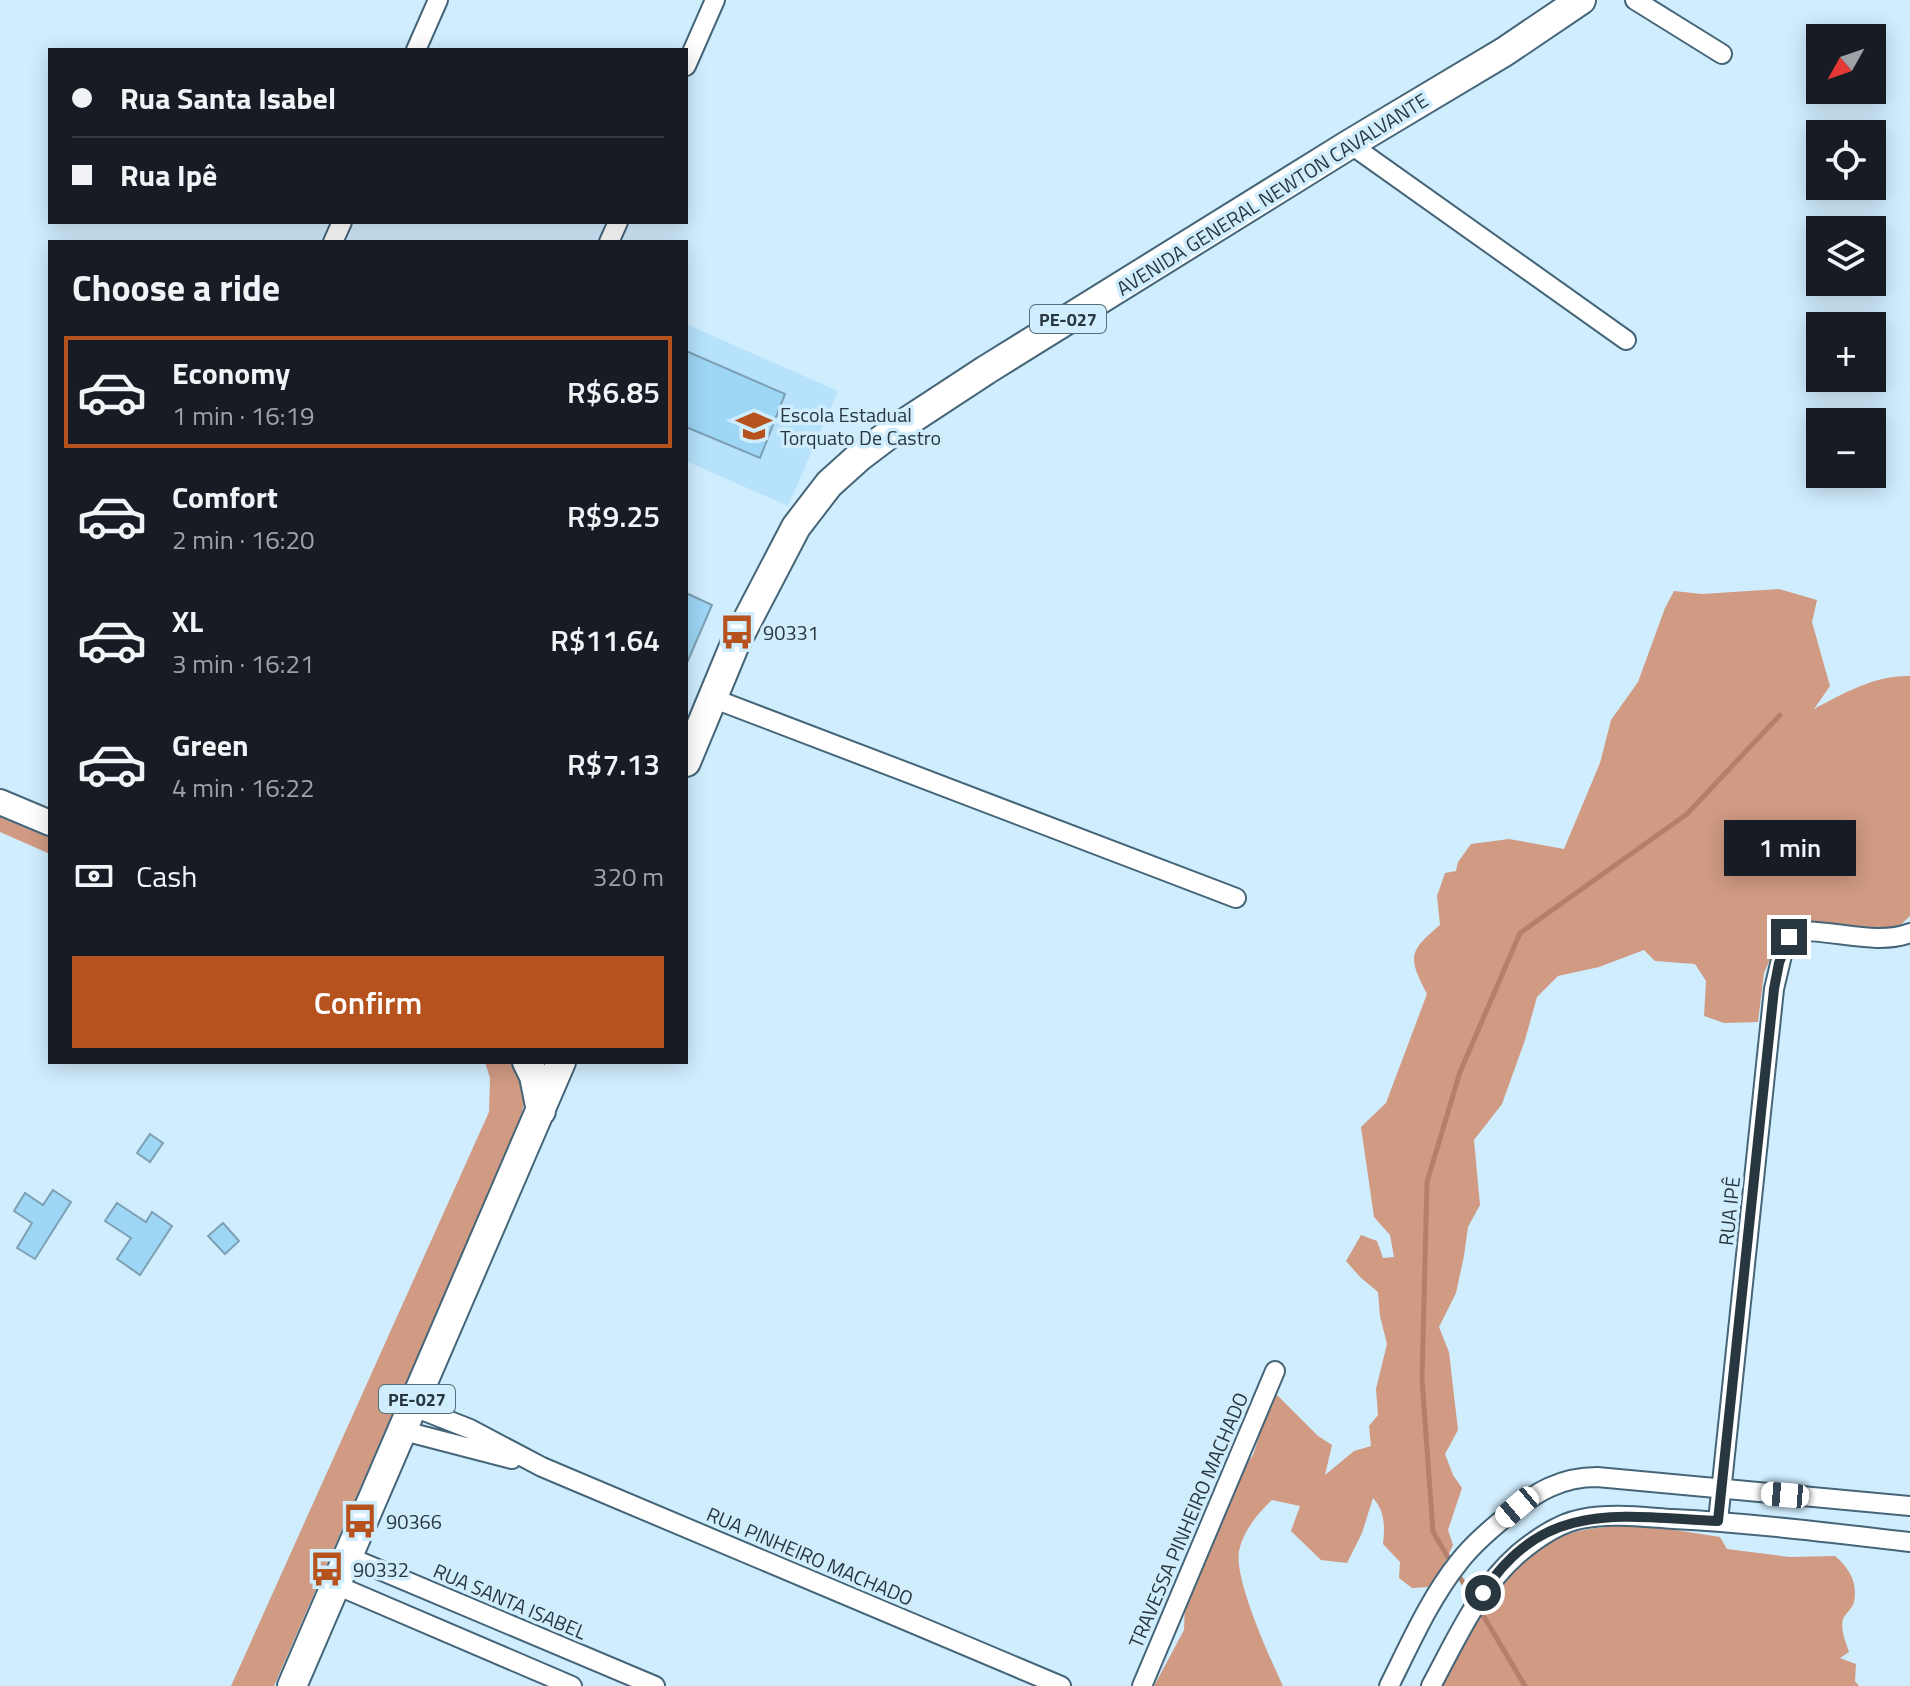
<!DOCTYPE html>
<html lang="en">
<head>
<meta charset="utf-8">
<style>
  body { margin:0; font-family:"Titillium Web",sans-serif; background:#242831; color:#f1f3f6; height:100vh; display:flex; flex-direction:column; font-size:30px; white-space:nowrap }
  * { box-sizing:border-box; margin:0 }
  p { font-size:26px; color:#9ea1a6 }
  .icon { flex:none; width:44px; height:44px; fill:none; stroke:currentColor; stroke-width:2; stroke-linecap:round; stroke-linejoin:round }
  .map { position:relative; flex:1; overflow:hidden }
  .details { position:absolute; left:48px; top:240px; width:640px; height:824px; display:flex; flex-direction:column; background:#171b24; border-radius:0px; box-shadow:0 4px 20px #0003 }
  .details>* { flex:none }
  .banner { position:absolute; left:48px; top:48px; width:640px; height:176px; border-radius:0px; box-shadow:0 4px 20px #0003; display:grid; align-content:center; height:176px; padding:0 24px; background:#171b24 }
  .needle { width:52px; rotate:230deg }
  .tools { position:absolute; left:1806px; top:24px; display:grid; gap:16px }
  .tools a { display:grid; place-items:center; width:80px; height:80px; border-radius:0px; background:#171b24; box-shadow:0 4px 20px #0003; font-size:40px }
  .end { position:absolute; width:36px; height:36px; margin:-18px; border:10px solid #28373f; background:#fff; box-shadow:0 0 0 4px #fff }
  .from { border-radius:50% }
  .bubble { position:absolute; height:56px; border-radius:0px; background:#171b24; box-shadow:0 4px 20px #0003; font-size:26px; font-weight:600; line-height:56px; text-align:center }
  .car { position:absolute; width:24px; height:48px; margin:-24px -12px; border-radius:10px; box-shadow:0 0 6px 2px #0007; background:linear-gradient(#fff 24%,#345 0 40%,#fff 0 76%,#345 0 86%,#fff 0) }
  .banner b { display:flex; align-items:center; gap:28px; height:76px; font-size:30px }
  .banner b+b { border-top:2px solid #363941 }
  .banner i { width:20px; height:20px; background:#f1f3f6 }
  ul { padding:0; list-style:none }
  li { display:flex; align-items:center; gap:24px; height:112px; margin:0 16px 12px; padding:0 8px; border:4px solid transparent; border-radius:0px }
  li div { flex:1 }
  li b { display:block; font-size:30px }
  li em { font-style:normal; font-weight:600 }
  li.current { border-color:#b6521d }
  li>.icon { width:72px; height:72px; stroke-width:1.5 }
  h2 { padding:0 24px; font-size:36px; line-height:96px }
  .pay { display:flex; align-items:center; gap:20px; height:88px; padding:0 24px; font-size:30px }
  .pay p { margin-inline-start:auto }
  .action { display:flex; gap:16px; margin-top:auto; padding:16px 24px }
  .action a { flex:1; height:92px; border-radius:0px; background:#b6521d; color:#fff; font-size:32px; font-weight:600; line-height:92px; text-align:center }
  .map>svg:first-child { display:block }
  .built { fill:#b6e2fc }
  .forest { fill:#d09a83 }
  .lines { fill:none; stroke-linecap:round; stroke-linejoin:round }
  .stream { stroke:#b48069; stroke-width:5 }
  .building { fill:#9ed6f6; stroke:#7da0b4; stroke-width:2 }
  .street-casing { stroke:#456578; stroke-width:22 }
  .secondary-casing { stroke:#456578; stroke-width:28 }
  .primary-casing { stroke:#456578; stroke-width:32 }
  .street { stroke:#fff; stroke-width:18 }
  .secondary { stroke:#fff; stroke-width:24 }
  .primary { stroke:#fff; stroke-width:28 }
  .route { stroke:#28373f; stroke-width:10 }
  .labels { text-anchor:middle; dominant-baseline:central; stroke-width:7; stroke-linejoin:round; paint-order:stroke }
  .shield { fill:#d0edfe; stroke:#5a6e78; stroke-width:2 }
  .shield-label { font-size:18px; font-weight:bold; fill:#28373f }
  .street-label { font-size:20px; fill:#28373f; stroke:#d0edfe }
  .poi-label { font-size:20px; fill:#28373f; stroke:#d0edfe; text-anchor:start }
</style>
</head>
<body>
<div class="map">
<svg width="1910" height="1686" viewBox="0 0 1910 1686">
  <rect width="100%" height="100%" fill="#d0edfe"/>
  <path class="built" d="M686,324L838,391L788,506L686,461Z"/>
  <path class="forest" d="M1779,589L1817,600L1812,622L1830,686L1814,709C1844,693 1875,675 1910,676V916L1894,931L1865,945L1781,934L1764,973L1758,1022L1724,1023L1704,1016L1706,981L1695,964L1655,961L1644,950L1599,967L1558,976L1537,997L1525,1040L1502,1104L1474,1140L1480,1205L1468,1227L1464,1256L1456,1293L1439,1327L1449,1352L1458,1430L1445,1454L1453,1475L1462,1488L1448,1530L1453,1545L1440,1573L1428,1587L1412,1588L1399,1578L1400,1562L1383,1544C1385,1527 1385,1511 1373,1498L1362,1533L1347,1563L1321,1560L1291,1531L1300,1506L1272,1500C1258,1513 1243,1531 1239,1551C1234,1580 1270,1658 1283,1686H1154L1184,1630L1185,1604L1237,1477L1253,1455L1265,1418L1276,1394L1318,1436L1332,1445L1325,1475L1354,1451L1371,1446L1369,1426L1378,1415L1376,1389L1387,1344L1380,1316L1378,1292L1360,1277L1346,1261L1361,1235L1377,1241L1383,1258L1394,1257L1390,1235L1374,1217L1361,1127L1386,1103L1427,994C1408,957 1408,952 1440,925L1437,896L1445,873L1456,871L1458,862L1471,844L1509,839L1564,849L1600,763L1611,720L1638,682L1665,608L1674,591L1702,594Z
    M0,817L50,838V854L0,832Z
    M485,1062H517L525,1099L521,1118L274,1686H231L489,1112L490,1078Z
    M1643,1525L1720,1537L1727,1549L1789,1557L1835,1556C1849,1568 1858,1582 1854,1602C1852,1609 1846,1613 1843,1619C1840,1630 1846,1642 1849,1652L1840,1658L1856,1664L1855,1681L1859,1686H1437C1464,1636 1483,1598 1526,1559C1535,1552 1546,1542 1557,1538C1583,1527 1614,1526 1643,1525Z"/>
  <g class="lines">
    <path class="stream" d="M1452,1564L1433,1532L1422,1379L1427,1182L1460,1072L1520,933L1687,814L1780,715
      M1457,1573L1473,1598
      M1480,1610L1525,1686"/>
  </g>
  <path class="building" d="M686,351L785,394L760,458L686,427Z
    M686,593L712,605L686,665Z
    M150,1134L163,1143L150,1162L137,1153Z
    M53,1190L71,1202L35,1259L17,1248L32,1223L14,1211L25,1193L43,1205Z
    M117,1203L146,1222L152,1212L172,1226L140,1275L117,1259L131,1238L105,1221Z
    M223,1223L239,1241L225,1254L208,1236Z"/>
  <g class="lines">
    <g class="street-casing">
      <path id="street" d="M1635,0L1722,54
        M416,50L438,0
        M686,66L715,0
        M1350,144L1626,340
        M333,242L342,222
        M609,242L618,222
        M712,698L1236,898
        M414,1407L470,1429L542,1467L1061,1686
        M404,1431L512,1459
        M1718,1521L1774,989L1784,947L1795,931C1831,929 1878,946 1910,933
        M349,1557L655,1686
        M336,1585L572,1686
        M1142,1686L1275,1371
        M1389,1686C1410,1644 1430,1598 1459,1562C1473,1544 1491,1529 1509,1514C1536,1492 1561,1477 1597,1477L1910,1506
        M1431,1686C1456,1640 1478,1589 1518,1554C1536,1539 1558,1523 1581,1519C1612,1513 1642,1517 1673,1519C1752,1523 1831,1533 1910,1542"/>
    </g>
    <g class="secondary-casing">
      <path id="secondary" d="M0,802L50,823"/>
    </g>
    <g class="primary-casing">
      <path id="primary" d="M686,762L735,644L796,527L829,484L859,457L896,429L986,370L1350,144L1504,52L1581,0
        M527,1062L534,1076L541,1111
        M292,1686L561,1062"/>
    </g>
    <use href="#street" class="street"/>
    <use href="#secondary" class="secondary"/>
    <use href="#primary" class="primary"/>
  </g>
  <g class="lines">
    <path class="route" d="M1483,1593C1544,1498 1622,1517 1718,1521L1774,989L1779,963L1789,937"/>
  </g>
  <defs>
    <g id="school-bare" transform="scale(2.76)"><path d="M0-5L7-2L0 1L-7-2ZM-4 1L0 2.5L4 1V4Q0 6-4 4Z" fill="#b6521d" stroke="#d0edfe" stroke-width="2.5" paint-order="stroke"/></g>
    <g id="bus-bare" transform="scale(2.76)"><path d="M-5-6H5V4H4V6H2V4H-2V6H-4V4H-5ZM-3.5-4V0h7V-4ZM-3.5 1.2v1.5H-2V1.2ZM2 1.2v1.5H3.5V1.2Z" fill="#b6521d" stroke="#d0edfe" stroke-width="2.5" paint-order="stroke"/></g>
  </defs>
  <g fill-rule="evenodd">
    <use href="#school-bare" x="754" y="426"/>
    <use href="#bus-bare" x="737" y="632"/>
    <use href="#bus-bare" x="360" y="1521"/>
    <use href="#bus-bare" x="327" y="1569"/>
  </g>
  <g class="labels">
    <g class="shield">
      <rect x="1030" y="305" width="76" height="28" rx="6"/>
      <rect x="379" y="1385" width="76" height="28" rx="6"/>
    </g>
    <g class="shield-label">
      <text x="1068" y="319">PE-027</text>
      <text x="417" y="1399">PE-027</text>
    </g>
    <g class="street-label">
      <text transform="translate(1272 194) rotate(-32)">AVENIDA GENERAL NEWTON CAVALVANTE</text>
      <text transform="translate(1729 1211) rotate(-84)">RUA IPÊ</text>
      <text transform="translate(1188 1520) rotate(-67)">TRAVESSA PINHEIRO MACHADO</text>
      <text transform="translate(810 1556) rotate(23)">RUA PINHEIRO MACHADO</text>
      <text transform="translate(510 1601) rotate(23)">RUA SANTA ISABEL</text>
    </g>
    <g class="poi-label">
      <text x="780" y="414">Escola Estadual<tspan x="780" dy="23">Torquato De Castro</tspan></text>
      <text x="763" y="632">90331</text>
      <text x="386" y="1521">90366</text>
      <text x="353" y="1569">90332</text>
    </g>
  </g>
</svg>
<div class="tools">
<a><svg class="needle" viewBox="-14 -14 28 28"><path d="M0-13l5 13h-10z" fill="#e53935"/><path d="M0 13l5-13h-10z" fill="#9ea1a6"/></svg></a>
<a><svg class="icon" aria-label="locate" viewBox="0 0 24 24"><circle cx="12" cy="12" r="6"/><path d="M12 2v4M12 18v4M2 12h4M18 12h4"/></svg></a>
<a><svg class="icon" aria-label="layers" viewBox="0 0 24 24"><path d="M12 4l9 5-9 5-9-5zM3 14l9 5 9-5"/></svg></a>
<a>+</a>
<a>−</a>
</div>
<i class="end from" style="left:1483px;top:1593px"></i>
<i class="end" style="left:1789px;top:937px"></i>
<div class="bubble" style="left:1724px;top:820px;width:132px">1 min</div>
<i class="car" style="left:1785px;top:1495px;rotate:275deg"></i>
<i class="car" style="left:1517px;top:1507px;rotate:230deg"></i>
<div class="banner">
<b><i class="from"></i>Rua Santa Isabel</b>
<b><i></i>Rua Ipê</b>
</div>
<section class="details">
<h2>Choose a ride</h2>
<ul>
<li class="current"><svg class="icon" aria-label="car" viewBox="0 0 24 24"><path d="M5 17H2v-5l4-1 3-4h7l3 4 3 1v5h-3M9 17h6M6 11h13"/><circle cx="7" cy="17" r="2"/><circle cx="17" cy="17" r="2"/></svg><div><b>Economy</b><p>1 min · 16:19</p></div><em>R$6.85</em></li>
<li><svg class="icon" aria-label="car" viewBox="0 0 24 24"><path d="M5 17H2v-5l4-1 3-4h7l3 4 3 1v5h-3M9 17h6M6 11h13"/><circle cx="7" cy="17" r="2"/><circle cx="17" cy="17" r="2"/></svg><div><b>Comfort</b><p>2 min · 16:20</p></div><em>R$9.25</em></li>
<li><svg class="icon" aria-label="car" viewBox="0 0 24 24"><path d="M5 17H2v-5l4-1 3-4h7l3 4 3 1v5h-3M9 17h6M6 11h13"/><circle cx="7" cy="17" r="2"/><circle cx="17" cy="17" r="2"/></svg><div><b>XL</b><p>3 min · 16:21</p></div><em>R$11.64</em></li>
<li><svg class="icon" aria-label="car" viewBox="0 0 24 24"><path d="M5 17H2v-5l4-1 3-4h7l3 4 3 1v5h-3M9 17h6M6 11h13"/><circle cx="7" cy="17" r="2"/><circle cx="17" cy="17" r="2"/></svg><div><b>Green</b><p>4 min · 16:22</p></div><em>R$7.13</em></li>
</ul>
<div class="pay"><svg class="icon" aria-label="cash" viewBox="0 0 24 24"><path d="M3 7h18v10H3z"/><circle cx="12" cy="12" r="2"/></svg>Cash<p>320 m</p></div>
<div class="action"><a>Confirm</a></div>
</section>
</div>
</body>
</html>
